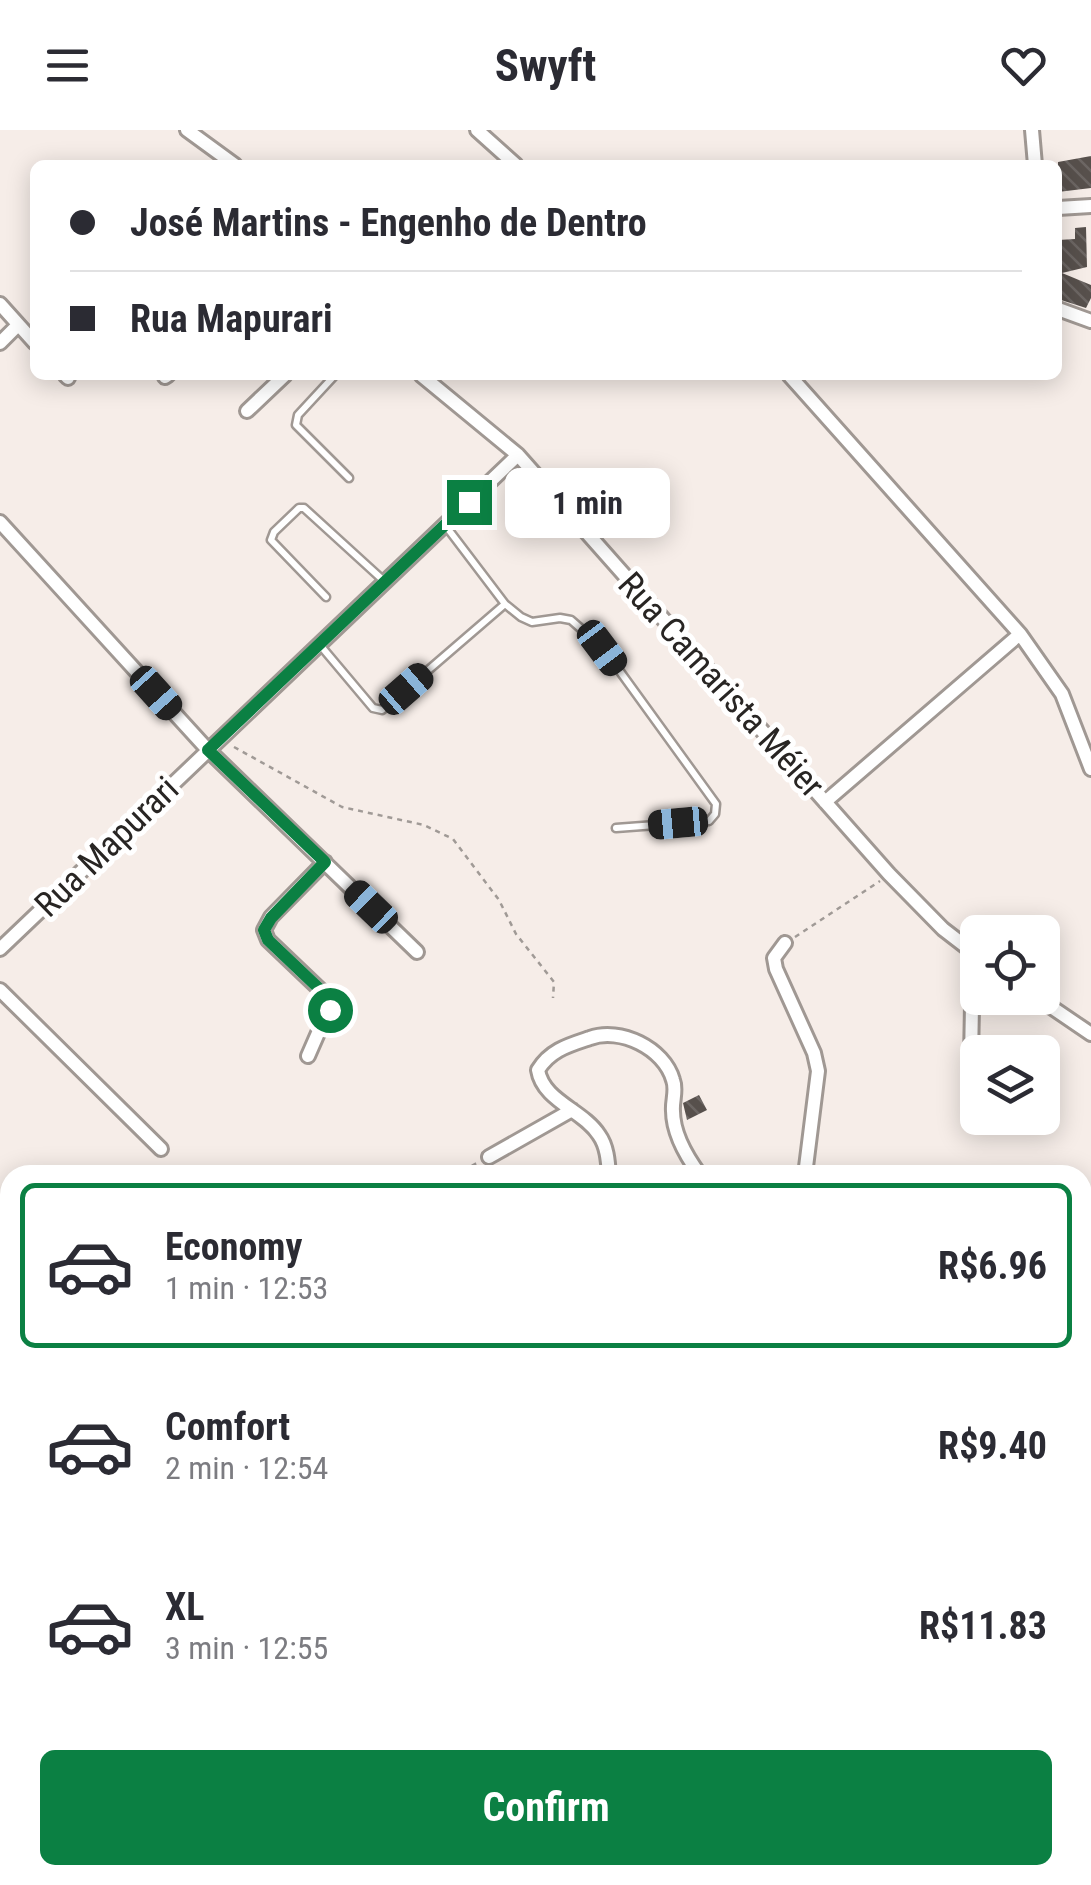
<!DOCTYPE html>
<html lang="en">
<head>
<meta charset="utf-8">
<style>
  body { margin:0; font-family:"Roboto Condensed",sans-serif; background:#f7f7f7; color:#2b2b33; height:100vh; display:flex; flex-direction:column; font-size:38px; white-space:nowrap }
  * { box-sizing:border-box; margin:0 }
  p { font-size:32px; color:#7c7c81 }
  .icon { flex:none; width:55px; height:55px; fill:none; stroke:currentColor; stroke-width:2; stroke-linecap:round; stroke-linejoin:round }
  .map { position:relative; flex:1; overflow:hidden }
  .panel { position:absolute; left:0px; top:1035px; width:1092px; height:720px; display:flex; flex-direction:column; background:#fff; border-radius:30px 30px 0 0; box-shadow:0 5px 25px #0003 }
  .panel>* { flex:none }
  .guide { position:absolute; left:30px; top:30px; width:1032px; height:220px; border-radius:15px; box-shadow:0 5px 25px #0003; display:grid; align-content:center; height:220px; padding:0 40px; background:#fff }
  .fabs { position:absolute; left:960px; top:785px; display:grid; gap:20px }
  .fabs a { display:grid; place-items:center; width:100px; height:100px; border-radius:15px; background:#fff; box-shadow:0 5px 25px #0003; font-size:50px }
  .end { position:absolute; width:45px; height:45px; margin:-22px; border:12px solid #0b8043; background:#fff; box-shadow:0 0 0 5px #fff }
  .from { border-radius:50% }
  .bubble { position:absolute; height:70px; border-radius:15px; background:#fff; box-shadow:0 5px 25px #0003; font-size:32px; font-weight:700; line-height:70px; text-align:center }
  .car { position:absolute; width:30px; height:60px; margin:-30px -15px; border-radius:12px; box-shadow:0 0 8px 2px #0007; background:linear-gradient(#222 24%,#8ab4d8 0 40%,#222 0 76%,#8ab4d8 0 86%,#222 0) }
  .guide b { display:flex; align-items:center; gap:35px; height:95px; font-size:38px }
  .guide b+b { border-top:2px solid #e1e1e2 }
  .guide i { width:25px; height:25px; background:#2b2b33 }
  ul { padding:18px 0 0; list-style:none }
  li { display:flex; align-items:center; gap:30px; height:165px; margin:0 20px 15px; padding:0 20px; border:5px solid transparent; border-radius:15px }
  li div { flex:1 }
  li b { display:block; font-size:38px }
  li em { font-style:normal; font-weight:700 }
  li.active { border-color:#0b8043 }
  li>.icon { width:90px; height:90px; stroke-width:1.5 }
  .button { display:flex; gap:20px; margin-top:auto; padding:20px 40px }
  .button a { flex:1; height:115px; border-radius:15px; background:#0b8043; color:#fff; font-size:40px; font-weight:700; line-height:115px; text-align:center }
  header { display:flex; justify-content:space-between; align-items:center; height:130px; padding:0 40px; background:#fff; font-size:45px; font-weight:700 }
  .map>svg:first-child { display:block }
  .green { fill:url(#green-dots) }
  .forest { fill:url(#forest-firs) }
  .building { fill:url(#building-back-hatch) }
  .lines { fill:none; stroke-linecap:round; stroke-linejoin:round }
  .service-casing { stroke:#a09893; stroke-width:11 }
  .minor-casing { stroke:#a09893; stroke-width:18 }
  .path { stroke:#a09a96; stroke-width:2.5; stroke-dasharray:5 5; stroke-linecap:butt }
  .service { stroke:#fff; stroke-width:6 }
  .minor { stroke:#fff; stroke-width:12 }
  .route { stroke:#0b8043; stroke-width:12 }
  .labels { text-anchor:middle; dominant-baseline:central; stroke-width:10; stroke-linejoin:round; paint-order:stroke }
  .street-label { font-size:35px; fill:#282523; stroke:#fff }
</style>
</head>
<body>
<header><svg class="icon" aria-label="menu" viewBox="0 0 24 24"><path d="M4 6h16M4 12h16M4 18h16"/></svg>Swyft<svg class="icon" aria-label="heart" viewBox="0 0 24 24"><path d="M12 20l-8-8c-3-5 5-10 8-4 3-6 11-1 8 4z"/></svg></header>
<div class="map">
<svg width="1091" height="1755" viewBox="0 0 1091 1755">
  <defs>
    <pattern id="green-dots" width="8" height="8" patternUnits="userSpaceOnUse" patternTransform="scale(2.5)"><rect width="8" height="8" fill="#fcd6c0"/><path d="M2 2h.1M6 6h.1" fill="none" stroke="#d8b8a5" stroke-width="1.8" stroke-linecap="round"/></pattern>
    <pattern id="forest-firs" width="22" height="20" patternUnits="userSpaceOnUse" patternTransform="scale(2.5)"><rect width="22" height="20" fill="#e5a680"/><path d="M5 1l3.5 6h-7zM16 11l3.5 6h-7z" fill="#ba8768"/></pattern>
    <pattern id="building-back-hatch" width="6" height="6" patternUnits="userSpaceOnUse" patternTransform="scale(2.5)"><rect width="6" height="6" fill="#57504c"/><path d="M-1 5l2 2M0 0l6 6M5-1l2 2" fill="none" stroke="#6c6663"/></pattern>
  </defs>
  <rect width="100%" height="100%" fill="#f6ede8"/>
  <path class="green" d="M10,1240V1745H378L379,1755H0V1247Z"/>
  <path class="forest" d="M378,1745H561L571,1755H379Z"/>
  <path class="building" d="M1091,26V58L1058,62V32Z
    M1086,97L1087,137L1062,143L1091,155V168L1086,178L1058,169V110L1075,109V98Z
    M699,965L707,980L687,990L683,973Z"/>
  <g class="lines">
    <g class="service-casing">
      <path id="service" d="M335,245L298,285L296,295L349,348
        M445,395L505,474L521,487L532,492L560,488L571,490L603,518L716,674L715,684L709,691L616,698
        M326,467L271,410L274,402L299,378H304L384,451
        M320,515L373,578L382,580L505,474"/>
    </g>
    <g class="minor-casing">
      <path id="minor" d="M187,0L235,35
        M477,0L516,35
        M1032,0L1035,35
        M1058,78L1091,76
        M0,174L35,213
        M1058,179L1091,191
        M0,213L18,195
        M65,245L68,248
        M421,245L518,325L889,744L943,799L978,826
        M789,245L1020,504L1062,564L1091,639
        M165,247L168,245
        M247,281L285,245
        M0,392L208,620L417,822
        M825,672L1020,504
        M785,813L774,828L776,839L814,923L818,941L805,1045
        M0,819L518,325
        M0,860L161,1019
        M1038,868L1091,904
        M308,926L332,871L268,810L264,800L271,787L325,732
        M971,929L973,822
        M489,1027L572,980
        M609,1045C608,1031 607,1016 599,1005C583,980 543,971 538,940C550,920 569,915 590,908C620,897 664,918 673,950C677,960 672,971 673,981C673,1004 686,1026 700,1045
        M0,1167L10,1177
        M1082,1194L1091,1219
        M1082,1307L1091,1311
        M1082,1523L1091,1520
        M1082,1705L1091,1717
        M744,1755L746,1745"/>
    </g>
    <path class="path" d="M234,617L342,677L424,695L453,709L499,770L516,804L554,852L553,868
      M795,807L880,751
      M454,1045L479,1032
      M0,1394L10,1397"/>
    <use href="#service" class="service"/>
    <use href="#minor" class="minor"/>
  </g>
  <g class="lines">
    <path class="route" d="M330,880L329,868L268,810L264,800L271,788L325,732L208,620L469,372"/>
  </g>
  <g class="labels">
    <g class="street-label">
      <text transform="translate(721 555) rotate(48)">Rua Camarista Méier</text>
      <text transform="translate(107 717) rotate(-44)">Rua Mapurari</text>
    </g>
  </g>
</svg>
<div class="fabs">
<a><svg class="icon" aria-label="locate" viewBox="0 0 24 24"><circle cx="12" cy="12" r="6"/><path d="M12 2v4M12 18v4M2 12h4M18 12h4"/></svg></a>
<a><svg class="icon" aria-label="layers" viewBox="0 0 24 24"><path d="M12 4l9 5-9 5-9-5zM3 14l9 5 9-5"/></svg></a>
</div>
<i class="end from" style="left:330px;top:880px"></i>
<i class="end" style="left:469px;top:372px"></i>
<div class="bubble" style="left:505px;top:338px;width:165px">1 min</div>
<i class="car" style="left:602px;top:518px;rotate:143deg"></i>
<i class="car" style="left:406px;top:559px;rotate:49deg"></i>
<i class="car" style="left:156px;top:563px;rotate:138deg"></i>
<i class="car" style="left:678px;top:693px;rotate:265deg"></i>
<i class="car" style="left:371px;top:777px;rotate:314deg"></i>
<div class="guide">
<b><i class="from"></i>José Martins - Engenho de Dentro</b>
<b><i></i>Rua Mapurari</b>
</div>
<section class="panel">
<ul>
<li class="active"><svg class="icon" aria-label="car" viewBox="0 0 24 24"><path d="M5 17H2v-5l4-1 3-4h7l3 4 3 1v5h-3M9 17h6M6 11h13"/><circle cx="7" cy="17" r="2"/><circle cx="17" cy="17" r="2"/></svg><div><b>Economy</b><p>1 min · 12:53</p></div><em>R$6.96</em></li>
<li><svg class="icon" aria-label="car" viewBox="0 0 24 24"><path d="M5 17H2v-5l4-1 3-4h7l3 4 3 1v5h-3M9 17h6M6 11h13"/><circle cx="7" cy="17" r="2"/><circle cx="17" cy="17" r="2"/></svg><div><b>Comfort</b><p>2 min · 12:54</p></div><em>R$9.40</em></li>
<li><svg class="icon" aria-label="car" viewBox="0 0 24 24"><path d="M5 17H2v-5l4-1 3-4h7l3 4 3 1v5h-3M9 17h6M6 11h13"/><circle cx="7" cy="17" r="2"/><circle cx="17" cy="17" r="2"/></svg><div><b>XL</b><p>3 min · 12:55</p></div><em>R$11.83</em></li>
</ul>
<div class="button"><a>Confirm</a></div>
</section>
</div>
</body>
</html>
